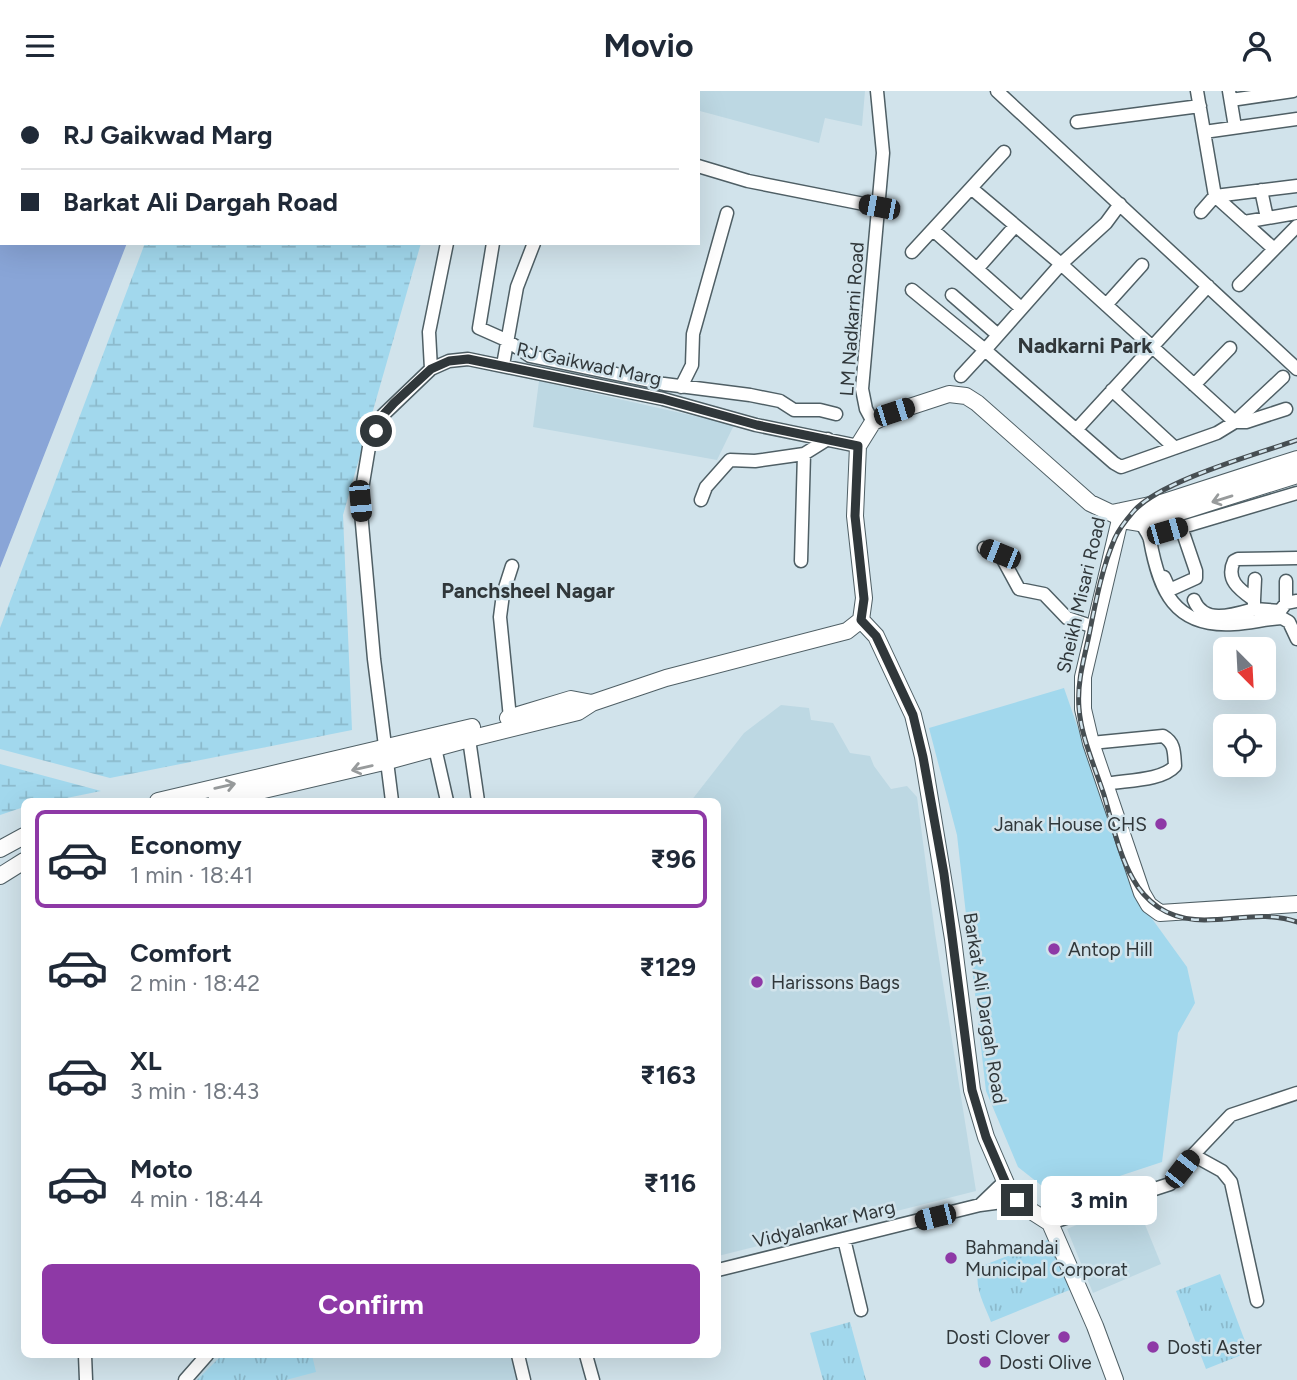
<!DOCTYPE html>
<html lang="en">
<head>
<meta charset="utf-8">
<style>
  body { margin:0; font-family:Figtree,sans-serif; background:#f6f6f7; color:#1f2937; height:100vh; display:flex; flex-direction:column; font-size:26px; white-space:nowrap }
  * { box-sizing:border-box; margin:0 }
  p { font-size:23px; color:#747a83 }
  .icon { flex:none; width:38px; height:38px; fill:none; stroke:currentColor; stroke-width:2; stroke-linecap:round; stroke-linejoin:round }
  .map { position:relative; flex:1; overflow:hidden }
  .panel { position:absolute; left:21px; top:707px; width:700px; height:560px; display:flex; flex-direction:column; background:#fff; border-radius:10px; box-shadow:0 7px 28px #0002 }
  .panel>* { flex:none }
  .banner { position:absolute; left:0px; top:0px; width:700px; height:154px; box-shadow:0 7px 28px #0002; display:grid; align-content:center; height:154px; padding:0 21px; background:#fff }
  .needle { width:46px; rotate:156deg }
  .controls { position:absolute; left:1213px; top:546px; display:grid; gap:14px }
  .controls a { display:grid; place-items:center; width:63px; height:63px; border-radius:10px; background:#fff; box-shadow:0 7px 28px #0002; font-size:35px }
  .end { position:absolute; width:32px; height:32px; margin:-16px; border:9px solid #30373a; background:#fff; box-shadow:0 0 0 4px #fff }
  .from { border-radius:50% }
  .bubble { position:absolute; height:49px; border-radius:10px; background:#fff; box-shadow:0 7px 28px #0002; font-size:23px; font-weight:700; line-height:49px; text-align:center }
  .car { position:absolute; width:21px; height:42px; margin:-21px -10px; border-radius:9px; box-shadow:0 0 5px 2px #0007; background:linear-gradient(#222 24%,#8ab4d8 0 40%,#222 0 76%,#8ab4d8 0 86%,#222 0) }
  .banner b { display:flex; align-items:center; gap:24px; height:66px; font-size:26px }
  .banner b+b { border-top:2px solid #e0e1e3 }
  .banner i { width:18px; height:18px; background:#1f2937 }
  ul { padding:12px 0 0; list-style:none }
  li { display:flex; align-items:center; gap:21px; height:98px; margin:0 14px 10px; padding:0 7px; border:4px solid transparent; border-radius:10px }
  li div { flex:1 }
  li b { display:block; font-size:26px }
  li em { font-style:normal; font-weight:700 }
  li.active { border-color:#8e39a6 }
  li>.icon { width:63px; height:63px; stroke-width:1.5 }
  .action { display:flex; gap:14px; margin-top:auto; padding:14px 21px }
  .action a { flex:1; height:80px; border-radius:10px; background:#8e39a6; color:#fff; font-size:28px; font-weight:700; line-height:80px; text-align:center }
  header { display:flex; justify-content:space-between; align-items:center; height:91px; padding:0 21px; background:#fff; font-size:32px; font-weight:700 }
  .map>svg:first-child { display:block }
  .built { fill:#bdd8e3 }
  .grass { fill:#a2d8ed }
  .wetland { fill:url(#wetland-marsh) }
  .park { fill:url(#park-tufts) }
  .water { fill:#89a5d7 }
  .lines { fill:none; stroke-linecap:round; stroke-linejoin:round }
  .minor-casing { stroke:#4f5f65; stroke-width:15 }
  .major-casing { stroke:#4f5f65; stroke-width:18 }
  .minor { stroke:#fff; stroke-width:12 }
  .major { stroke:#fff; stroke-width:16 }
  .rail-casing { stroke:#464e52; stroke-width:5 }
  .rail { stroke:#d1e3eb; stroke-width:2.5; stroke-dasharray:8; stroke-linecap:butt }
  .oneway { stroke:#989b9c }
  .route { stroke:#30373a; stroke-width:9 }
  .poi-dot { fill:#8e39a6; stroke:#d1e3eb; stroke-width:2.5 }
  .labels { text-anchor:middle; dominant-baseline:central; stroke-width:5; stroke-linejoin:round; paint-order:stroke }
  .street-label { font-size:19px; fill:#30373a; stroke:#d1e3eb }
  .poi-label { font-size:19px; fill:#30373a; stroke:#d1e3eb; text-anchor:start }
  .neighbourhood-label { font-size:21px; font-weight:bold; fill:#30373a; stroke:#d1e3eb }
</style>
</head>
<body>
<header><svg class="icon" aria-label="menu" viewBox="0 0 24 24"><path d="M4 6h16M4 12h16M4 18h16"/></svg>Movio<svg class="icon" aria-label="person" viewBox="0 0 24 24"><circle cx="12" cy="8" r="4"/><path d="M4 21q1-7 8-7t8 7"/></svg></header>
<div class="map">
<svg width="1297" height="1289" viewBox="0 0 1297 1289">
  <defs>
    <pattern id="wetland-marsh" width="20" height="14" patternUnits="userSpaceOnUse" patternTransform="scale(1.75)"><rect width="20" height="14" fill="#a2d8ed"/><path d="M1 5h8M5 5V1M11 12h8M15 12V8" fill="none" stroke="#8cbacc"/></pattern>
    <pattern id="park-tufts" width="24" height="20" patternUnits="userSpaceOnUse" patternTransform="scale(1.75)"><rect width="24" height="20" fill="#a2d8ed"/><path d="M3 7l-1-3M5 7V3M7 7l1-3M15 17l-1-3M17 17v-4M19 17l1-3" fill="none" stroke="#8cbacc"/></pattern>
  </defs>
  <rect width="100%" height="100%" fill="#d1e3eb"/>
  <path class="built" d="M661,0H865L862,35L825,27L819,52L700,20L698,19V2Z
    M539,290L734,334L717,369L533,336Z
    M781,614L809,617L811,629L833,632L850,662L870,665L874,675L891,698L907,695L917,706L935,842L976,1100L718,1165V710H691L744,642Z
    M1135,1109L1161,1173L1093,1202L1067,1138Z
    M207,1264H511L521,1289H185Z"/>
  <path class="grass" d="M1064,597L1137,807L1187,876L1195,912L1178,942L1162,1071L1056,1106L1018,1076L986,1000L957,744L929,637Z"/>
  <path class="wetland" d="M145,152H421L343,424L352,639L110,687L0,658V537Z
    M0,673L101,700L52,710H24V716L0,724Z"/>
  <path class="park" d="M1050,1148L1072,1198L991,1231C985,1215 970,1189 982,1175Z
    M1220,1183L1249,1261L1206,1278L1176,1200Z
    M850,1231L866,1289H823L810,1242Z
    M222,1264H312L316,1281L286,1289H197Z"/>
  <path class="water" d="M0,0H187L2,2V152H127L0,477Z"/>
  <g class="lines">
    <g class="minor-casing">
      <path id="minor" d="M997,0L1297,278
        M1197,0L1215,105L1274,158
        M1229,0L1235,36
        M484,2V0
        M530,2V0
        M575,2L576,0
        M1231,9L1293,0
        M1077,31L1200,15
        M1204,41L1297,28
        M1004,61L971,97L1061,173L1235,331H1246L1286,318
        M698,75L748,90L879,116
        M1261,99L1267,127
        M1120,113L1106,132L1061,173L985,259L1114,372L1121,376L1217,342L1235,331L1283,286
        M1201,121L1215,105L1297,95
        M1244,131L1297,122
        M933,139L1021,217
        M493,152L479,237L506,249L530,265L664,293L750,304L780,310L794,319H820L836,323
        M912,161L971,97
        M977,178L1015,135
        M1239,194L1297,135
        M912,199L985,259L961,285
        M952,204L998,244
        M1106,214L1142,174
        M503,274L517,196L534,152
        M431,278L429,241L447,152
        M1194,294L1230,257
        M681,296L692,274L693,243L727,122
        M1112,299L1175,357
        M873,331L866,318L862,298L883,62L877,0
        M1076,339L1208,195
        M701,409L706,396L730,369L755,370L804,363L828,348
        M1140,425C1140,435 1148,440 1150,449C1159,499 1174,537 1234,533C1250,532 1266,528 1282,527L1289,531L1297,548
        M1149,446L1297,402
        M984,457L1000,463L1019,498L1044,503L1067,527L1094,536
        M1297,467L1238,468L1234,470C1225,489 1240,499 1254,509V518L1280,520L1286,512L1297,510
        M801,470L804,363
        M1164,486L1169,497H1174L1196,487V480L1181,436
        M1286,490V512
        M1194,509C1204,534 1233,524 1254,518
        M1254,509L1255,488
        M510,627L500,526L503,503L512,475
        M469,648L478,710
        M1091,652L1163,645C1175,652 1174,661 1175,675C1162,690 1126,689 1105,693
        M435,657L447,710
        M392,710L374,568L360,410L369,356L383,324L431,278L449,270L468,268L663,308L756,334L858,355
        M1193,1064L1222,1080L1231,1091L1257,1210
        M980,1114L1006,1089
        M1050,1132L1170,1093L1193,1064L1231,1024L1297,1002
        M844,1148L861,1219
        M718,1179L980,1114L1017,1109
        M85,1264L86,1289
        M518,1264L524,1289
        M586,1264L593,1289
        M185,1289L207,1264"/>
    </g>
    <g class="major-casing">
      <path id="major" d="M1122,420L1083,586V618L1091,652L1142,802L1149,814L1160,822L1297,813
        M1112,422L1164,411L1297,368
        M861,529L876,545L913,624L923,666L953,848L972,999L986,1046L1011,1104L1025,1116L1050,1132L1095,1235L1115,1289
        M508,627L571,608L592,612
        M158,710L472,636
        M216,710L388,670L469,648L578,621L592,612L666,587L847,540L861,529L864,507L855,425L858,355L873,331L894,321L949,303L966,305L977,312L1090,412L1128,430L1140,432L1167,425L1297,384
        M0,758L24,745
        M0,785L24,770"/>
    </g>
    <use href="#minor" class="minor"/>
    <use href="#major" class="major"/>
    <g class="rail-casing">
      <path id="rail" d="M1297,349C1257,363 1159,390 1133,421C1127,428 1119,438 1115,447C1101,479 1095,515 1088,549C1083,571 1077,594 1079,617C1081,646 1095,676 1104,704C1112,731 1119,764 1133,788C1139,799 1148,809 1158,816C1201,845 1250,814 1297,831"/>
    </g>
    <use href="#rail" class="rail"/>
  </g>
  <defs><path id="oneway-shaft" d="M-6 0H5M1.5-3L5.5 0L1.5 3" fill="none" stroke-width="1.6" stroke-linecap="round" stroke-linejoin="round" transform="scale(1.75)"/></defs>
  <g class="oneway">
    <use href="#oneway-shaft" transform="translate(1222 408) rotate(163)"/>
    <use href="#oneway-shaft" transform="translate(362 677) rotate(167)"/>
    <use href="#oneway-shaft" transform="translate(225 695) rotate(-13)"/>
  </g>
  <g class="lines">
    <path class="route" d="M376,340L383,324L394,312L431,278L449,270L468,268L663,308L757,334L858,355L855,425L864,508L861,529L876,545L913,624L923,666L944,783L972,999L986,1046L1011,1104L1017,1109"/>
  </g>
  <g class="poi-dot">
    <circle cx="1161" cy="733" r="7"/>
    <circle cx="1054" cy="858" r="7"/>
    <circle cx="757" cy="891" r="7"/>
    <circle cx="951" cy="1167" r="7"/>
    <circle cx="1064" cy="1246" r="7"/>
    <circle cx="1153" cy="1256" r="7"/>
    <circle cx="985" cy="1271" r="7"/>
  </g>
  <g class="labels">
    <g class="street-label">
      <text transform="translate(852 228) rotate(-86)">LM Nadkarni Road</text>
      <text transform="translate(589 273) rotate(12)">RJ Gaikwad Marg</text>
      <text transform="translate(1081 504) rotate(-77)">Sheikh Misari Road</text>
      <text transform="translate(985 917) rotate(81)">Barkat Ali Dargah Road</text>
      <text transform="translate(824 1133) rotate(-14)">Vidyalankar Marg</text>
    </g>
    <g class="poi-label">
      <text x="1147" y="733" text-anchor="end">Janak House CHS</text>
      <text x="1068" y="858">Antop Hill</text>
      <text x="771" y="891">Harissons Bags</text>
      <text x="965" y="1156">Bahmandai<tspan x="965" dy="22">Municipal Corporat</tspan></text>
      <text x="1050" y="1246" text-anchor="end">Dosti Clover</text>
      <text x="1167" y="1256">Dosti Aster</text>
      <text x="999" y="1271">Dosti Olive</text>
    </g>
    <g class="neighbourhood-label">
      <text x="1085" y="254">Nadkarni Park</text>
      <text x="528" y="499">Panchsheel Nagar</text>
    </g>
  </g>
</svg>
<div class="controls">
<a><svg class="needle" viewBox="-14 -14 28 28"><path d="M0-13l5 13h-10z" fill="#e53935"/><path d="M0 13l5-13h-10z" fill="#747a83"/></svg></a>
<a><svg class="icon" aria-label="locate" viewBox="0 0 24 24"><circle cx="12" cy="12" r="6"/><path d="M12 2v4M12 18v4M2 12h4M18 12h4"/></svg></a>
</div>
<i class="end from" style="left:376px;top:340px"></i>
<i class="end" style="left:1017px;top:1109px"></i>
<div class="bubble" style="left:1041px;top:1085px;width:116px">3 min</div>
<i class="car" style="left:879px;top:116px;rotate:281deg"></i>
<i class="car" style="left:894px;top:321px;rotate:72deg"></i>
<i class="car" style="left:360px;top:410px;rotate:175deg"></i>
<i class="car" style="left:1167px;top:440px;rotate:74deg"></i>
<i class="car" style="left:1000px;top:463px;rotate:292deg"></i>
<i class="car" style="left:1182px;top:1078px;rotate:38deg"></i>
<i class="car" style="left:935px;top:1126px;rotate:256deg"></i>
<div class="banner">
<b><i class="from"></i>RJ Gaikwad Marg</b>
<b><i></i>Barkat Ali Dargah Road</b>
</div>
<section class="panel">
<ul>
<li class="active"><svg class="icon" aria-label="car" viewBox="0 0 24 24"><path d="M5 17H2v-5l4-1 3-4h7l3 4 3 1v5h-3M9 17h6M6 11h13"/><circle cx="7" cy="17" r="2"/><circle cx="17" cy="17" r="2"/></svg><div><b>Economy</b><p>1 min · 18:41</p></div><em>₹96</em></li>
<li><svg class="icon" aria-label="car" viewBox="0 0 24 24"><path d="M5 17H2v-5l4-1 3-4h7l3 4 3 1v5h-3M9 17h6M6 11h13"/><circle cx="7" cy="17" r="2"/><circle cx="17" cy="17" r="2"/></svg><div><b>Comfort</b><p>2 min · 18:42</p></div><em>₹129</em></li>
<li><svg class="icon" aria-label="car" viewBox="0 0 24 24"><path d="M5 17H2v-5l4-1 3-4h7l3 4 3 1v5h-3M9 17h6M6 11h13"/><circle cx="7" cy="17" r="2"/><circle cx="17" cy="17" r="2"/></svg><div><b>XL</b><p>3 min · 18:43</p></div><em>₹163</em></li>
<li><svg class="icon" aria-label="car" viewBox="0 0 24 24"><path d="M5 17H2v-5l4-1 3-4h7l3 4 3 1v5h-3M9 17h6M6 11h13"/><circle cx="7" cy="17" r="2"/><circle cx="17" cy="17" r="2"/></svg><div><b>Moto</b><p>4 min · 18:44</p></div><em>₹116</em></li>
</ul>
<div class="action"><a>Confirm</a></div>
</section>
</div>
</body>
</html>
